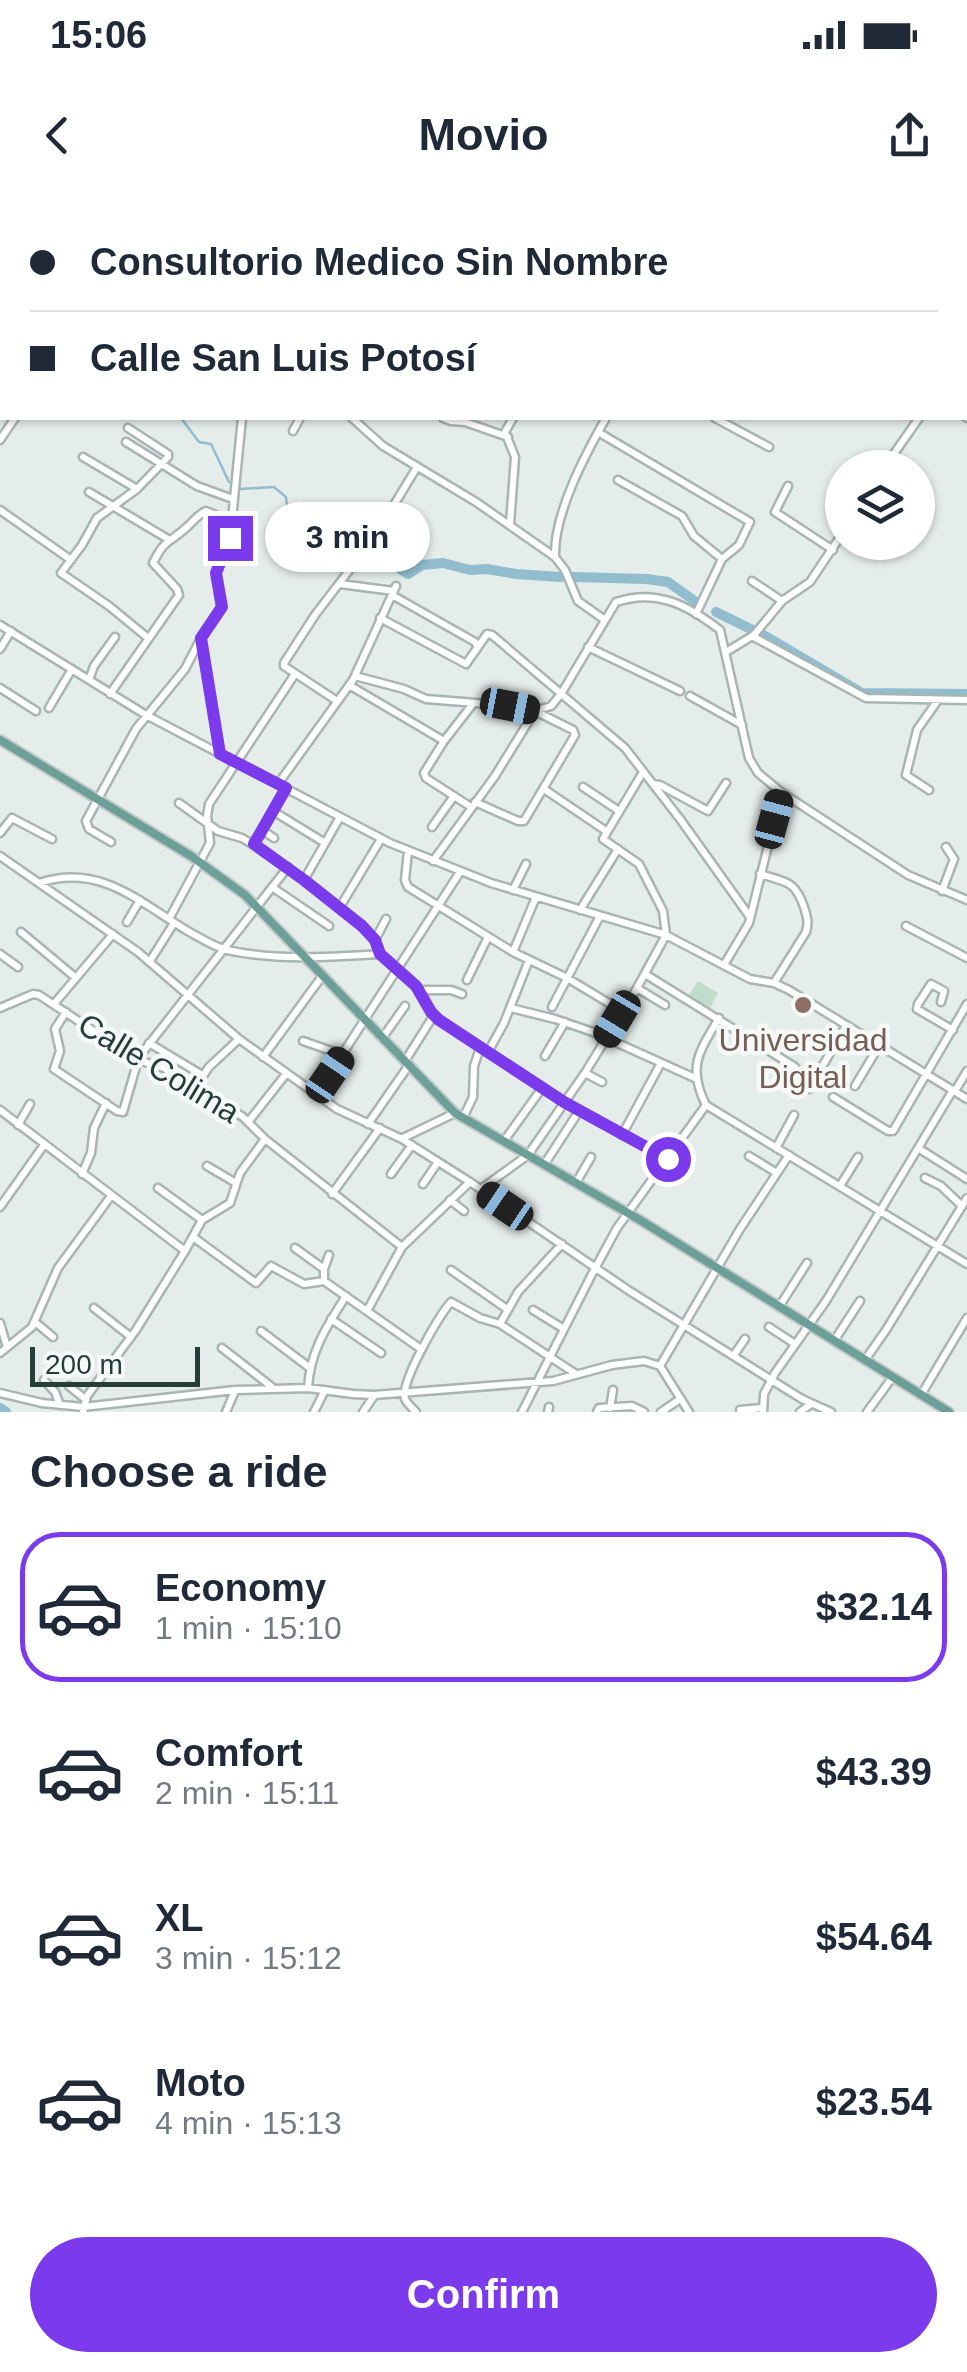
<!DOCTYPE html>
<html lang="en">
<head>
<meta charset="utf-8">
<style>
  body { margin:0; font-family:Helvetica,sans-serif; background:#f6f6f7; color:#1f2937; height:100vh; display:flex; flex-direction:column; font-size:38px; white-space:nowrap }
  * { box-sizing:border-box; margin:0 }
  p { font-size:32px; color:#747a83 }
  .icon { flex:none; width:55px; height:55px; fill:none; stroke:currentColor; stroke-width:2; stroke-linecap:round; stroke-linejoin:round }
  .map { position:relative; height:1212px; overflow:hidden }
  .details { display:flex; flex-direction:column; background:#fff; flex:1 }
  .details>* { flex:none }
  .hud { position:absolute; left:0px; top:0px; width:968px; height:220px; box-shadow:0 2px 8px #0004; display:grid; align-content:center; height:220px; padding:0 30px; background:#fff }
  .buttons { position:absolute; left:825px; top:250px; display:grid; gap:20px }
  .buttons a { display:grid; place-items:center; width:110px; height:110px; border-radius:50%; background:#fff; box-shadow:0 2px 8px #0004; font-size:50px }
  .scale { position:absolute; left:30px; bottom:25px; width:170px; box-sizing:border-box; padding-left:10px; border:5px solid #253e3a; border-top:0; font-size:28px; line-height:35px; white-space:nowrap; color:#253e3a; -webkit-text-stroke:8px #f5faf8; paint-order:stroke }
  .end { position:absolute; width:45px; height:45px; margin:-22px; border:12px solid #7c3aed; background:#fff; box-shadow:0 0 0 5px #fff }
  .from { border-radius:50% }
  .bubble { position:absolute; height:70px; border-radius:35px; background:#fff; box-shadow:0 2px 8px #0004; font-size:32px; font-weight:700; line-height:70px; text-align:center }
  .car { position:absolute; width:30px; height:60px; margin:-30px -15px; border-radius:12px; box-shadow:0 0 8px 2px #0007; background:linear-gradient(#222 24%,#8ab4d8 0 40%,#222 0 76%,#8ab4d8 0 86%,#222 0) }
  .hud b { display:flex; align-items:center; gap:35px; height:95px; font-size:38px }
  .hud b+b { border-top:2px solid #e0e1e3 }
  .hud i { width:25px; height:25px; background:#1f2937 }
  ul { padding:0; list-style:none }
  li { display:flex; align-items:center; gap:30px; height:150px; margin:0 20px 15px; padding:0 10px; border:5px solid transparent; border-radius:40px }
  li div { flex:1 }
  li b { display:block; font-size:38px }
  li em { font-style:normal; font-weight:700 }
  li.selected { border-color:#7c3aed }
  li>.icon { width:90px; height:90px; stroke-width:1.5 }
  h2 { padding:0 30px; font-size:45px; line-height:120px }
  .action { display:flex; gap:20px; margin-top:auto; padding:20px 30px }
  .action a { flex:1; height:115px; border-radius:60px; background:#7c3aed; color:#fff; font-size:40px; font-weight:700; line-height:115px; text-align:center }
  .status { display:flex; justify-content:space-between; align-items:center; height:70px; padding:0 50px; background:#fff; direction:ltr }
  .status svg { height:28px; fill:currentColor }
  header { display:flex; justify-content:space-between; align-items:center; height:130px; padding:0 30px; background:#fff; font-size:45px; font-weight:700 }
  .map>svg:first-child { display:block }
  .green { fill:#c0dccb }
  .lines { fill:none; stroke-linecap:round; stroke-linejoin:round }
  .stream { stroke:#91bdce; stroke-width:2.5 }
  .river { stroke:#91bdce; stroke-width:10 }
  .minor-casing { stroke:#a8b5b2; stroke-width:11 }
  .major-casing { stroke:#c2c9c8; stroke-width:12 }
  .minor { stroke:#fff; stroke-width:6 }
  .major { stroke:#6d9f99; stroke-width:8 }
  .route { stroke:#7c3aed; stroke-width:12 }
  .education-dot { fill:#8d6e63; stroke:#f5faf8; stroke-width:4 }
  .labels { text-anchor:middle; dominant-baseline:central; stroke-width:9; stroke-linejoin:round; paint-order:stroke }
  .education-label { font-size:32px; fill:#785e54; stroke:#f5faf8 }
  .street-label { font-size:32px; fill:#253e3a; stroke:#f5faf8 }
</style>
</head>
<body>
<div class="status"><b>15:06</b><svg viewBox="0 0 49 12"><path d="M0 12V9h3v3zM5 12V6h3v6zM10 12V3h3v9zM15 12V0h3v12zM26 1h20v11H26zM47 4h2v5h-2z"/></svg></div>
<header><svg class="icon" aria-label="back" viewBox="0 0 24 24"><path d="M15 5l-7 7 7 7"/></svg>Movio<svg class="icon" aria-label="share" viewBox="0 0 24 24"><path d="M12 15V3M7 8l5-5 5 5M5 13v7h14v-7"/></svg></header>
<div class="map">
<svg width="967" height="1212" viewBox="0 0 967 1212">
  <rect width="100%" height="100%" fill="#e5edeb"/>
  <path class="green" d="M698,781L718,793L710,808L689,795Z"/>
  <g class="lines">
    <path class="stream" d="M513,0L515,2
      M0,90H2
      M0,162H2
      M965,211L967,212
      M181,218L199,242L211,244L229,282
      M240,289L274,287L286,297L290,333L313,364L321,365L329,346L347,337"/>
    <path class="river" d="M347,337L362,345
      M371,351L408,374L422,365L443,363L470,370L487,369L516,374L561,377
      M574,377L647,379L668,382L696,402
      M716,412L767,437L862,493L967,494
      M0,1208L6,1212"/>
    <g class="minor-casing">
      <path id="minor" d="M146,0L149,2
        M182,0L184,2
        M783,0L787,2
        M300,2L301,0
        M367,2L369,0
        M445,2L447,0
        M954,2L955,0
        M0,16L2,11
        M965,31L967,30
        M0,43L2,45
        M965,183L967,186
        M965,216L967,218
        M352,218L383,246L476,302L555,357L565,370L578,401L605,420
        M443,218L451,221L465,222L508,237
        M715,218L769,247
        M128,228L168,254V257L137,289L97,318L82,345L61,373L109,406L148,438
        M293,231L300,218
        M598,232L750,322L739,345L722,359L696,414
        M0,240L15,218
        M126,242L197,286L233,299
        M83,257L137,289
        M884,268L919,218
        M618,280L682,316L694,336L722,359
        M788,286L775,312L833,350
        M89,292L168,339
        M0,310L71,360
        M510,324L515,257L505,232L513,218
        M555,356C554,313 585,255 606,218
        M752,381L782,401
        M340,384L394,391
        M392,395L475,442L477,446
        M380,418L466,464L487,434L492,435L625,548L680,619L750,717
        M0,425L146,515L390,643L491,683L666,735L750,779L774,783L789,790L967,899
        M752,436L866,498L967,500
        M201,440L220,554
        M588,447L680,491
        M0,449L11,431
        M726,452L754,435L782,401L810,382L842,334
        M355,476L404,489L426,499L501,505L535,511L573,530L575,535L524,621H518L475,602
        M89,480L94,466L115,437
        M349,485L444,541
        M0,488L36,511
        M110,494L179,395L177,389L153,363C165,338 170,343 187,327C194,321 197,315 206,311L216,315L230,338
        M690,496L742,525
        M337,501L284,466V463L315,415L374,338L417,267
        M49,508L72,469
        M643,572L603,639L639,664L663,711L666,735
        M278,584L353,480L396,386
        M653,584L660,585L708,611L726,583
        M583,587L619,611
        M544,589L606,631
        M929,590L906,575L917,530L938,500
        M179,603L218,631L242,638L254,645L304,680L362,725L375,740L380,754L416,786L431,812L439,820L564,902L667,959
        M471,607L426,578L424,573L444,541L472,505
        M273,611L325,643
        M432,627L454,596
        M262,630L274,638
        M0,633L12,618L52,639
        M111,642L89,629L86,621L136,529L185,469L201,438L221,407L216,373L231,329L242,218
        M254,645L286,588
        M408,651L405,680L408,687L513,752L567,778L622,811
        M0,656L138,752L239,839L337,909L402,939L470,982L628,1090L802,1199L831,1212
        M433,661L495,576L535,511L551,506L561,494L616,402C657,388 689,406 720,430L749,558L758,573L781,592L908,675L967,700
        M760,674C785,682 795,680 804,707C807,717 809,722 806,732L774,783
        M304,680L340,617
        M39,683C99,663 138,701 186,730C199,737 212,746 227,750C276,761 331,757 380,754
        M272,687L329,726
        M513,690L526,664
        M942,691L954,659L946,647
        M340,707L381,639
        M580,710L618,649
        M169,719L210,643L207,616L209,604L295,474
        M127,722L140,700
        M906,726L967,758
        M21,732L76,778
        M375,740L386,719
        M513,752L536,697
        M0,754L18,767
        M150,761L174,723
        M724,765L749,723L781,593
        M645,774L795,867
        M467,780L488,737
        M637,788L665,805
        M419,790H451L462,794
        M941,802L944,791L931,784L918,804L917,809L953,830
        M54,804L113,734
        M552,807L600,716
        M0,808L33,794L39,795L138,860L164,868L243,917L265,939L402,1047
        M511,808L555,819L593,832L697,879
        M66,812L55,829L60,851L54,869L117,911L123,912L138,860L143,852L288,667
        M383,837L405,806
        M303,841L343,855
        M149,843L202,875
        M488,852L504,823L529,760
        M545,856L565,822
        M263,857L323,775
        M405,861L434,815
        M585,873L602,882
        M855,886L879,846
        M195,888L209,867L239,839
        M809,889L846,826
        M955,891L967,871
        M316,895L460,672
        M833,897L888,931H893L967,804
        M706,905L967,1064
        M706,905C687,867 699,852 719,818
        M0,910L185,1051
        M463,918L473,897L474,866L480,848
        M249,921L286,874
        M368,924L409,865
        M18,925L30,904
        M622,935L661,863
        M403,938L455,913
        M504,941L542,888
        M776,948L794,915
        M918,948L967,979
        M749,956L777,973
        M544,965L579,911
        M207,966L236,983
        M82,974L91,953L94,928L106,903
        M391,974L412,945
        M925,978L941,986L962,1006
        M576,983L591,957
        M423,984L438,962
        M840,986L858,957
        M158,988L202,1020
        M481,989L528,955L585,873L637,788L666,735
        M332,994L380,928
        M450,1000L464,1011
        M0,1007L44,945
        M193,1037L256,1083L271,1066L304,1084L324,1081L421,1149
        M295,1048L324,1069
        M451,1070L507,1109
        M324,1081V1069L329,1055
        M779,1107L807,1063
        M94,1108L131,1137
        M533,1110L564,1129
        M367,1111L402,1047L470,982
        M331,1119L381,1153
        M35,1122L53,1137
        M0,1123L7,1147
        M500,1124L518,1092L562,1044
        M769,1127L795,1144
        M261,1131L310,1168
        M834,1141L860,1101
        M222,1148L272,1187
        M0,1153L32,1127L58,1068L111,996
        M734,1155L745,1139
        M865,1160L886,1130L967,998
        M660,1166L740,1029L789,955
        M44,1180L55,1192L60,1205
        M69,1186L85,1199
        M308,1188C310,1151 327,1126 346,1096
        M0,1193L42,1203L83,1207L235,1190L308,1188L353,1194L374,1195L553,1181L612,1165L644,1161L660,1166L689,1212
        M921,1195L967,1118
        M610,1208L613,1190
        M740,1210L762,1208
        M83,1212L87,1196L136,1130L185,1051L202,1020L230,1003L240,973L265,939
        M226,1212L235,1191
        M314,1212L325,1190
        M363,1212L374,1196
        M416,1212C413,1209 407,1203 405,1199C400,1182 439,1116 451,1102L480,1118L500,1124L576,1174
        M522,1212L591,1076L617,1028L706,905
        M548,1212L549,1207
        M597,1212L599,1208L632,1206L644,1212
        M661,1212L680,1199
        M763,1212L764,1194L775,1173L826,1101L953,890
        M800,1212L811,1204
        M867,1212L892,1178"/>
    </g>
    <g class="major-casing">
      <path id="major" d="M0,540L191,656L245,695L455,913L640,1020L949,1212"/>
    </g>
    <use href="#minor" class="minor"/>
    <use href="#major" class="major"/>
  </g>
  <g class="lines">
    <path class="route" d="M230,338L216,373L222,407L201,438L220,554L286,588L254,644L304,680L362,726L375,740L380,754L416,786L431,812L439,820L564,902L668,959"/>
  </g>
  <circle class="education-dot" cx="803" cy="805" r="10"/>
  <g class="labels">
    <g class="education-label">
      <text x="803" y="840">Universidad<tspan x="803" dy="37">Digital</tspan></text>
    </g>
    <g class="street-label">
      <text transform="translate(159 868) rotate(31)">Calle Colima</text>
    </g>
  </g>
</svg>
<div class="buttons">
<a><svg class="icon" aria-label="layers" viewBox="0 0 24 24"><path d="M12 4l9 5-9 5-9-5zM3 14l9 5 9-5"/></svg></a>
</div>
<div class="scale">200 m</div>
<i class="end from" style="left:668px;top:959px"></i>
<i class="end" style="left:230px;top:338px"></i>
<div class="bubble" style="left:265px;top:302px;width:165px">3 min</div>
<i class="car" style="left:510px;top:506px;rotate:101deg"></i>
<i class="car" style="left:774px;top:619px;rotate:15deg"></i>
<i class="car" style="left:617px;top:819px;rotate:211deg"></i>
<i class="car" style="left:330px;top:875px;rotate:34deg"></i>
<i class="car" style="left:505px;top:1006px;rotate:304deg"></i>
<div class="hud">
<b><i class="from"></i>Consultorio Medico Sin Nombre</b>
<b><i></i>Calle San Luis Potosí</b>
</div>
</div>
<section class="details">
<h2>Choose a ride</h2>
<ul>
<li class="selected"><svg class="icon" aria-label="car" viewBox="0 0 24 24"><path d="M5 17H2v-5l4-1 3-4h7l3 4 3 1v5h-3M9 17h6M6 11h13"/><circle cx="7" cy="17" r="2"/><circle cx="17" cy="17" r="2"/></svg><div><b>Economy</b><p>1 min · 15:10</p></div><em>$32.14</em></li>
<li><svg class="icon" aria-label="car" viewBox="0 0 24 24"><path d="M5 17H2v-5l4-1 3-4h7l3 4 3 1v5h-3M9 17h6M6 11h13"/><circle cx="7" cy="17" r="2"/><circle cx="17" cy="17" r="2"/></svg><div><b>Comfort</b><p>2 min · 15:11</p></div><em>$43.39</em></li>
<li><svg class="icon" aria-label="car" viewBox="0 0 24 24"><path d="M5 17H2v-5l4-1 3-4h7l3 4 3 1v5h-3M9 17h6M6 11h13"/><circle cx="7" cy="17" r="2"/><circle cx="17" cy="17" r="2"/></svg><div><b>XL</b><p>3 min · 15:12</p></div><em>$54.64</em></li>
<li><svg class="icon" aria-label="car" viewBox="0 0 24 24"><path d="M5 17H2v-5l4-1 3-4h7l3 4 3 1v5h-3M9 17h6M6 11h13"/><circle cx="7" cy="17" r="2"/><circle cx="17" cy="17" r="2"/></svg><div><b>Moto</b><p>4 min · 15:13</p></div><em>$23.54</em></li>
</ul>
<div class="action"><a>Confirm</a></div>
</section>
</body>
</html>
